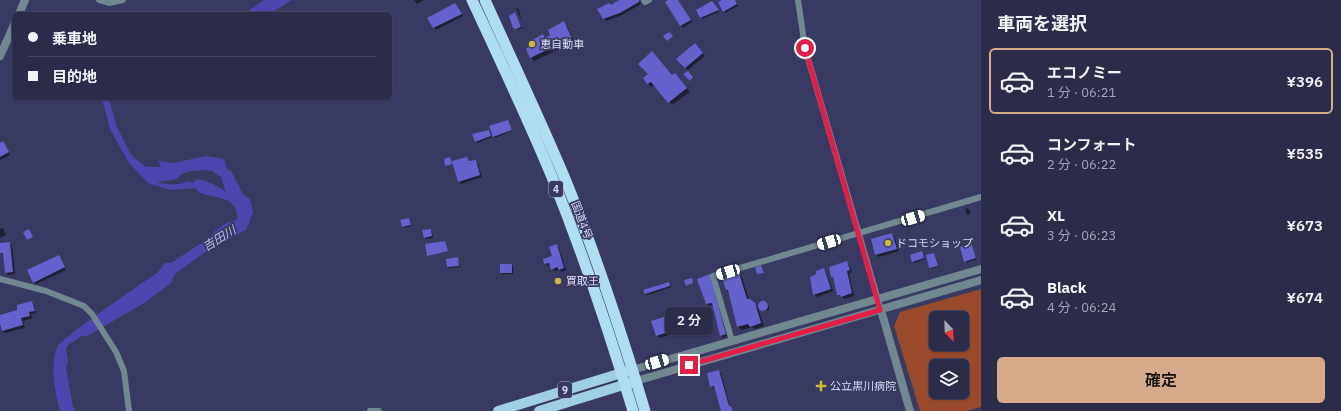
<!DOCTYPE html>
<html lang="ja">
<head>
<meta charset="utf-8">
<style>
  body { margin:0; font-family:"IBM Plex Sans","Noto Sans JP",sans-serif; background:#373853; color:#f1f3f6; height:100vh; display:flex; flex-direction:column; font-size:15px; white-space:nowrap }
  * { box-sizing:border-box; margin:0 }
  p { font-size:13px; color:#a6a7b4 }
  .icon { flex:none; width:22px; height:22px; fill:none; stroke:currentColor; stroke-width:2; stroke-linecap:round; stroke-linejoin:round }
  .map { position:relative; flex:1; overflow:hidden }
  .sheet { display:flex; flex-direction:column; background:#2b2c49; width:360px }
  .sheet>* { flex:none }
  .hud { position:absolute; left:12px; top:12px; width:380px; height:88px; border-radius:6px; box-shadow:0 1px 3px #0004,0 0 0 1px #474861; display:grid; align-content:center; height:88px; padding:0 16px; background:#2b2c49 }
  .needle { width:26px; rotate:157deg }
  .fabs { position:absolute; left:929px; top:311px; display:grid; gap:8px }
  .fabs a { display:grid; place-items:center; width:40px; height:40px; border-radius:6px; background:#2b2c49; box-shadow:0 1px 3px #0004,0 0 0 1px #474861; font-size:20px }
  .end { position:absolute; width:18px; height:18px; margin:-9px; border:5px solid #e11d48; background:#fff; box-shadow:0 0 0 2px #fff }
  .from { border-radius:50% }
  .bubble { position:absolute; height:28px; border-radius:6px; background:#2b2c49; box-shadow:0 1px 3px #0004,0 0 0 1px #474861; font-size:13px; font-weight:600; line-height:28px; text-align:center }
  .car { position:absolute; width:12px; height:24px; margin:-12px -6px; border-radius:5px; box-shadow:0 0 3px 1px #0007; background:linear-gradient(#fff 24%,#345 0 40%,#fff 0 76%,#345 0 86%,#fff 0) }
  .hud b { display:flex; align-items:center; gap:14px; height:38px; font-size:15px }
  .hud b+b { border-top:1px solid #474861 }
  .hud i { width:10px; height:10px; background:#f1f3f6 }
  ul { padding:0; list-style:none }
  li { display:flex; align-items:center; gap:12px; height:66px; margin:0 8px 6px; padding:0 8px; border:2px solid transparent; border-radius:6px }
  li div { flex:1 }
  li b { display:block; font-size:15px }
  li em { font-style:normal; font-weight:600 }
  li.active { border-color:#d6ab8b }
  li>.icon { width:36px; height:36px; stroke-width:1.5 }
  h2 { padding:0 16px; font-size:18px; line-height:48px }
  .action { display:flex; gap:8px; margin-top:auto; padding:8px 16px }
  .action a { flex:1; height:46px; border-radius:6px; background:#d6ab8b; color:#111; font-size:16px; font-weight:600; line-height:46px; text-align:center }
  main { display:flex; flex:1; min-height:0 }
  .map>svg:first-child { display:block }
  .green { fill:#984a2b; fill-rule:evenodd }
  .water { fill:#4e46af; fill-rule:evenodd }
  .shadow { fill:#0007 }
  .building { fill:#6662cd }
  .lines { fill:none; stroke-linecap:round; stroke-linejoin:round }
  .minor { stroke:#718891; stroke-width:6 }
  .tertiary { stroke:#718891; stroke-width:8 }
  .primary { stroke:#9fd0e2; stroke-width:10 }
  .trunk { stroke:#aedeef; stroke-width:11 }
  .route { stroke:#e11d48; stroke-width:5 }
  .poi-dot { fill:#cbba39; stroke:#393a61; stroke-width:1.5 }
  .labels { text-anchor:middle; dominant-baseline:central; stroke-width:3.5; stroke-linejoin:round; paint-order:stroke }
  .shield { fill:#393a61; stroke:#a9abc8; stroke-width:1 }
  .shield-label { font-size:10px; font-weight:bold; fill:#d9dcf4 }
  .poi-label { font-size:11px; fill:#d9dcf4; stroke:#393a61; text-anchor:start }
  .street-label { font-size:11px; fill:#d9dcf4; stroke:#393a61 }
  .water-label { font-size:12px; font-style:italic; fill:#b7bbf1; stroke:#393a61 }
</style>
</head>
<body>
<main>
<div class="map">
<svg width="981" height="411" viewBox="0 0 981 411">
  <rect width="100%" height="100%" fill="#393a61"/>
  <path class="green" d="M981,289V407L967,411H920L894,326L900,312ZM936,318H962V344H936ZM936,366H962V392H936Z"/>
  <path class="water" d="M264,0H292L269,14H244Z
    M102,98H109L116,125L131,155L146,167H161L158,161L174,163L206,156L224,159L227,169L231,171L243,194L250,199L253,212L246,230L205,252L175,274L172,282L146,302L87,336H82L69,344L66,349L68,361L66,368L73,407L75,411H60L59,408C55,389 50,366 57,347C61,338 143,283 158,272L165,263H171L209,238L215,231L226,223L235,221L238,217C237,214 237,211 235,208C227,193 204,200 195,188L170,190L148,183L129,163L110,129ZM204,170L212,171L221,177L226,192C217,186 209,181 197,179L193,183L187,181C179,186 166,185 157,182L177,179C183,170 194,171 204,170Z"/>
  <path class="shadow" d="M414,0H424L417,4Z
    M621,0H639L641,4L622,15L606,21L599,10L611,6Z
    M670,0H678L692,22L683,28L681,26L666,2Z
    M724,0H735L738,6L725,13L719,3Z
    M455,4L463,16L436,30L428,18Z
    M713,4L719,12L702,19L697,11Z
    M516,8H518L521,17L520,18Z
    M515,14L522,28L518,30L514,27Z
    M564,23L567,26L575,42L534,61L531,57L543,35L546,38L551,36Z
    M695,44L705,56L688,70L678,59Z
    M672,76L678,77L690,92L672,105L655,85L651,87L644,78Z
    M509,123L512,131L495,138L494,136Z
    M489,131L492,137L477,143L476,141Z
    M3,142L10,155L0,160V144Z
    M467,158L470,162L476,161L478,164L482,177L461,184L459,181Z
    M968,208L971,213L967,215L965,209Z
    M409,219L412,226L404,228L403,226Z
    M3,228L6,235L0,238V229Z
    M431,230L432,231L433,238L426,239L425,238Z
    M892,234L894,236L899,251L879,257L876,255Z
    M10,243L12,246L15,274L8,275L6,272L4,255L0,252V244Z
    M557,245L559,248L566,270L562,272L560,270L554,271L551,265L548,266L545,263L553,256Z
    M971,245L977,259L967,263L961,248Z
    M922,252L925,259L914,263L913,262Z
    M934,254L938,267L932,268L930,267Z
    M58,256L66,270L36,284L34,282Z
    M457,258L460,267L449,268L448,267Z
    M847,262L849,265L852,272L849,274L854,296L844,299L838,294L834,278L832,276Z
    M512,265L513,266V274H502L501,273Z
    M824,269L826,272L833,291L817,297L814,294Z
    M738,274L742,277L749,300H750L758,308L764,326L755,329L752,327L742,330L738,327L730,293L726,290Z
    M712,278L727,336L723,338L721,335L713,305L709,306L707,303Z
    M668,283L671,287L647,295L645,293Z
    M32,302L34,305L36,313L31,314L32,318L23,321L25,328L5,333L3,331L0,316L18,311Z
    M761,302H765L767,303L769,307V310L764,311L762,310L760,307Z
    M690,311L692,314L696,325L692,326V328L659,338L657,335Z
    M719,371L721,373L730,407L734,411H722L715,388L714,389L711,386Z"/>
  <path class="building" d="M619,0H639V2L620,13L603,19L597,9L609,3L611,5Z
    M668,0H678L691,20L680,26L665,2Z
    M722,0H735L737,4L723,12L718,2Z
    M712,1L719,10L700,18L696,10Z
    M455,3L462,14L433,28L427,18Z
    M515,12L521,27L516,29L513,28L509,16Z
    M564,21L572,38L530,58L526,49L530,46L529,42L543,34L545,38L550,35L548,30Z
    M669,32L673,36L667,41L663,36Z
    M695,43L703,53L685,68L676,59Z
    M652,51L672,75L675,73L687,88L668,103L651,82L647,84L643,78L648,74L638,64Z
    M688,71L693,77L690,81L683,74Z
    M508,120L512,130L493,137L489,126Z
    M489,130L491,136L475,142L472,134Z
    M3,141L9,152L0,157V143Z
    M450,157L452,164L445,166L444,159Z
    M467,157L469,161L476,160L480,175L458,182L452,161Z
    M409,218L411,225L402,227L400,220Z
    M29,229L33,237L27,240L23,232Z
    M431,229L432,236L424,238L422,230Z
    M892,233L897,249L875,255L871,239Z
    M445,241L448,251L427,256L425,244Z
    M10,242L13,272L5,273L3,253H0V243Z
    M971,243L976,258L964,262L960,247Z
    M557,244L564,268L559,270L557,267L551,270L549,263L544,264L543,259L552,256L549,247Z
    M922,251L924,258L912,262L910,255Z
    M934,253L938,266L929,268L926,255Z
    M59,255L65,267L33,283L27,270Z
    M458,257L459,266L447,267L446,259Z
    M847,261L850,270L847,271L852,293L841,297L840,295H837L833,277H831L829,267Z
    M500,264H512V273H500Z
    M761,265L764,273L757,274L755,267Z
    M824,268L831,289L813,295L810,277L816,274V271Z
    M739,273L747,299H750L755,303L761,323L750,327L748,324L737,327L728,290H726L722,278Z
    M710,274L726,334L720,336L712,303L706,304L697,279Z
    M692,278L693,283L686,286L684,280Z
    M669,282L670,286L645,294L643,290Z
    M758 306a5 5 0 1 1 10 0a5 5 0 1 1-10 0Z
    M32,301L35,311L29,312L30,316L21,318L23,325L2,331L0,324V315L17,310V305Z
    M686,310L687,311L690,310L694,322L690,324V325L656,336L651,321Z
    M719,370L729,406H731L733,411H721L714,386L710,387L707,373Z"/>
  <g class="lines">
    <path class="minor" d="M99,0L109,3L123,0
      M644,0L645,2L649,0
      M798,0L805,48L881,310
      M0,279L46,291L84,306L92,314L116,352L124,371L129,411
      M732,341L713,276L981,197
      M370,411H379"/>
    <path class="tertiary" d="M19,14L25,0
      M0,56L14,25
      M881,310L910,411
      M632,370L981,269
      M636,381L981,280"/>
    <path class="primary" d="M498,411L628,371
      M539,411L633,382"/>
    <path class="trunk" d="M472,0C500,60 529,121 554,182C584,257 610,334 633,411
      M485,0C511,58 538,115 563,174C595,251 621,331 645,411"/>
  </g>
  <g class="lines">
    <path class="route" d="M689,365L880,310L805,48"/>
  </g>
  <g class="poi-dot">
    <circle cx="532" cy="44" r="4"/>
    <circle cx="888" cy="243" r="4"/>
    <circle cx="558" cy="281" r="4"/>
    <path d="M819 380h4v4h4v4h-4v4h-4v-4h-4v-4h4z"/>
  </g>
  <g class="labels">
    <g class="shield">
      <rect x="549" y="181" width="14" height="16" rx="3"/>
      <rect x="558" y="382" width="14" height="16" rx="3"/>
    </g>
    <g class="shield-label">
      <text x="556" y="189">4</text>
      <text x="565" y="390">9</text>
    </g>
    <g class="poi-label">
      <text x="540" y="44">恵自動車</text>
      <text x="896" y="243">ドコモショップ</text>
      <text x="566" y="281">買取王</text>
      <text x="830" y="386">公立黒川病院</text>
    </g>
    <g class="street-label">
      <text transform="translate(582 220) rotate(69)">国道4号</text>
    </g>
    <g class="water-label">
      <text transform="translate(219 238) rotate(-31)">吉田川</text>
    </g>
  </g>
</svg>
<div class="fabs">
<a><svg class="needle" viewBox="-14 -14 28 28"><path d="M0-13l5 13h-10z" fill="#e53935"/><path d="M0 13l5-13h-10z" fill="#a6a7b4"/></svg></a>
<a><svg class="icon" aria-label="layers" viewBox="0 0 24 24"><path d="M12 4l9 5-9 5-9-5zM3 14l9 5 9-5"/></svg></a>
</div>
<i class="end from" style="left:805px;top:48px"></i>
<i class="end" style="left:689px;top:365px"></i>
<div class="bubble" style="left:665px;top:307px;width:48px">2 分</div>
<i class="car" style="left:913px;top:218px;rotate:74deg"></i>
<i class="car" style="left:829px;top:242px;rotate:254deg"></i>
<i class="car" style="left:728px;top:272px;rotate:254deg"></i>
<i class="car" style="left:657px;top:362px;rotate:74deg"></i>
<div class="hud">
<b><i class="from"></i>乗車地</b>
<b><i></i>目的地</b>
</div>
</div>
<section class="sheet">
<h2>車両を選択</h2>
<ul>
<li class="active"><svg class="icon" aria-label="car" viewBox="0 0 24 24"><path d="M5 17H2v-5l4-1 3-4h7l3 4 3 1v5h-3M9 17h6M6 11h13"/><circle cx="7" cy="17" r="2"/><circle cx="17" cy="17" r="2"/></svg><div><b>エコノミー</b><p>1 分 · 06:21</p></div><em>¥396</em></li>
<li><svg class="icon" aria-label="car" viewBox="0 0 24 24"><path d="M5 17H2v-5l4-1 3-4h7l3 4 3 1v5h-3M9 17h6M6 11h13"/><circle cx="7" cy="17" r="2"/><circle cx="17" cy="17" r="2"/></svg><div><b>コンフォート</b><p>2 分 · 06:22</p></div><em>¥535</em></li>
<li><svg class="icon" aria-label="car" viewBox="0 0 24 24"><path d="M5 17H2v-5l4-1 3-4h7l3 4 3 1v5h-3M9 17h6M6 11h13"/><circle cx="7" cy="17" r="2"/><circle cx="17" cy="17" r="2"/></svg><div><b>XL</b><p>3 分 · 06:23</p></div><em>¥673</em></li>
<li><svg class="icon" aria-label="car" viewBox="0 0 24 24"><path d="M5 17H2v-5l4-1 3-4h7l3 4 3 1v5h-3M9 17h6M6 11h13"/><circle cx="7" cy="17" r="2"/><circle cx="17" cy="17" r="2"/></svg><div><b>Black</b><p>4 分 · 06:24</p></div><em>¥674</em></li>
</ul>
<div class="action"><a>確定</a></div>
</section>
</main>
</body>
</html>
